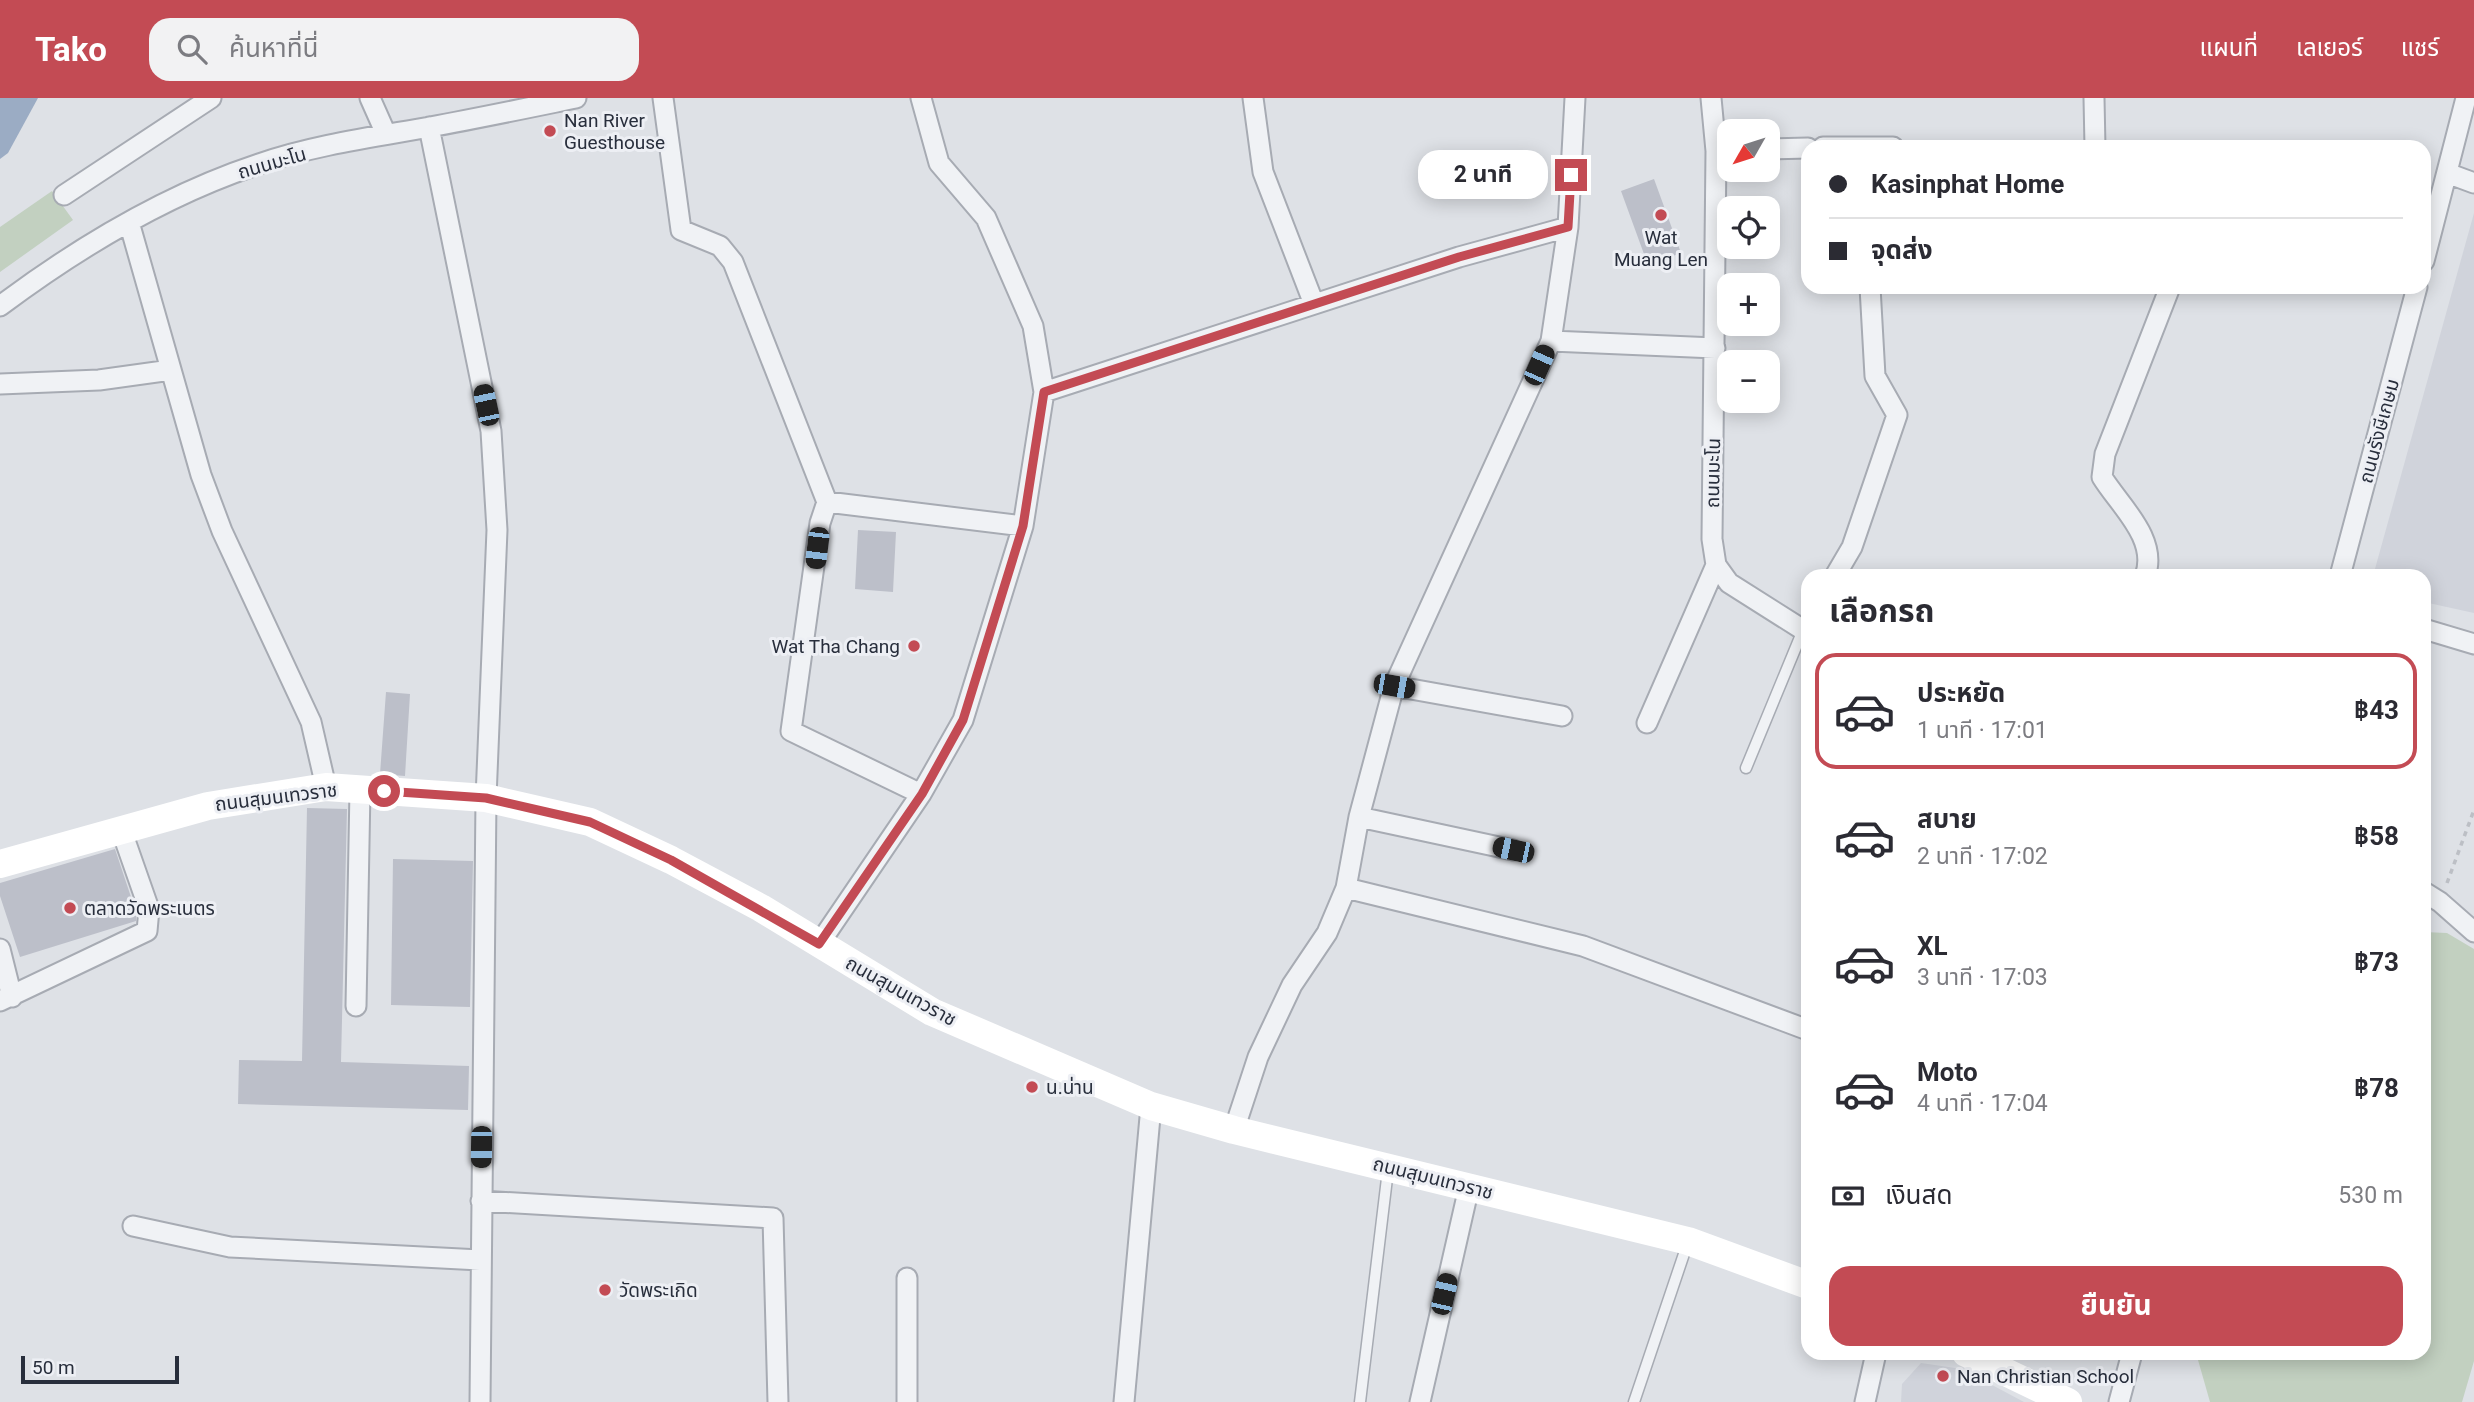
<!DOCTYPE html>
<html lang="th">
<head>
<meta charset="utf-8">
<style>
  body { margin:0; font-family:Roboto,"Noto Sans Thai",sans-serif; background:#f2f2f3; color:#2b2b33; height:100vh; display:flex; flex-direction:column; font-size:26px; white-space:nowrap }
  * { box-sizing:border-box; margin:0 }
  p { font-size:23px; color:#7c7c81 }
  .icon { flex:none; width:38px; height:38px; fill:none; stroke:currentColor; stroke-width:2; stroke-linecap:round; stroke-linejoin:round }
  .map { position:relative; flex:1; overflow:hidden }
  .side { position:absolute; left:1801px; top:471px; width:630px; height:791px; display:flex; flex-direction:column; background:#fff; border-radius:21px; box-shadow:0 4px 18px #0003 }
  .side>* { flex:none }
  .top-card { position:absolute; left:1801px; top:42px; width:630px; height:154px; border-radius:21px; box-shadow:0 4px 18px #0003; display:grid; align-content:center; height:154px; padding:0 28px; background:#fff }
  .needle { width:46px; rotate:231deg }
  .fabs { position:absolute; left:1717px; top:21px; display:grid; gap:14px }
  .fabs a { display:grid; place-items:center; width:63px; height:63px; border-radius:14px; background:#fff; box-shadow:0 4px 18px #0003; font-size:35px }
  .scale { position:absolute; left:21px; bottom:18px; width:158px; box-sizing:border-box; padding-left:7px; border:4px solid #282e3c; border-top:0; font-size:19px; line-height:24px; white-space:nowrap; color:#282e3c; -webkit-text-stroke:5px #edeff4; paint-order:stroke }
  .end { position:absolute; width:32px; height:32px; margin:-16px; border:9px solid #c34b54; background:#fff; box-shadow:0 0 0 4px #fff }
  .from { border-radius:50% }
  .bubble { position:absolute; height:49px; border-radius:21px; background:#fff; box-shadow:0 4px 18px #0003; font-size:23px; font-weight:700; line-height:49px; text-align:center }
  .car { position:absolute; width:21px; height:42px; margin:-21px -10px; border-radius:9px; box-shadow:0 0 5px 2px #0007; background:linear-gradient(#222 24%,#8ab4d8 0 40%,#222 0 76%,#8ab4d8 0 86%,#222 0) }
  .top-card b { display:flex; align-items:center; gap:24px; height:66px; font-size:26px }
  .top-card b+b { border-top:2px solid #e1e1e2 }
  .top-card i { width:18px; height:18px; background:#2b2b33 }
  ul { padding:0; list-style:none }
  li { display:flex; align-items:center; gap:21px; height:116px; margin:0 14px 10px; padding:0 14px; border:4px solid transparent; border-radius:21px }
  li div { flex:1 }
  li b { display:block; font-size:26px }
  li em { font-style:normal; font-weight:700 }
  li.selected { border-color:#c34b54 }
  li>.icon { width:63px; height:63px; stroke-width:1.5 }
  h2 { padding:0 28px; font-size:32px; line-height:84px }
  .pay { display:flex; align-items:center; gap:18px; height:77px; padding:0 28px; font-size:26px }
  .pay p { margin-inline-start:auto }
  .primary-button { display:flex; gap:14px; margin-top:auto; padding:14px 28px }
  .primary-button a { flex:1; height:80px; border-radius:21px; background:#c34b54; color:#fff; font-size:28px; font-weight:700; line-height:80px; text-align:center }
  header { display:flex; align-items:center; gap:42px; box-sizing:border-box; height:98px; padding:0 35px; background:#c34b54; color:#fff }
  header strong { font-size:33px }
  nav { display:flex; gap:38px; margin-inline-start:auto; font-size:24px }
  .search { width:490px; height:63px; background:#f2f2f3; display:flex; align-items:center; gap:18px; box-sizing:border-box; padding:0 24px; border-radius:21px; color:#7c7c81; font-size:26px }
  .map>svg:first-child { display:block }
  .built { fill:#d0d3db }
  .green { fill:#c2d0c0 }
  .water { fill:#9bacc4 }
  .building { fill:#bcbfc9 }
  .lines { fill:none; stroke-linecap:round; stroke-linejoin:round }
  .lane-casing { stroke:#a7abb3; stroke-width:13 }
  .street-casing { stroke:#a7abb3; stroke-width:23 }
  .path { stroke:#bcbfc5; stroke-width:3.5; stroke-dasharray:5 5; stroke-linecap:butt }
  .lane { stroke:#f0f2f5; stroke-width:10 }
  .street { stroke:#f0f2f5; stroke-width:19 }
  .secondary { stroke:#fff; stroke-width:28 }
  .route { stroke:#c34b54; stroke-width:9 }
  .poi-dot { fill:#c34b54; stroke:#edeff4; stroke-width:2.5 }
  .labels { text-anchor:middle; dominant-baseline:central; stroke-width:6; stroke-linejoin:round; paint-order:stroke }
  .poi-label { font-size:19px; fill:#282e3c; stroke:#edeff4; text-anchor:start }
  .street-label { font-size:19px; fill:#282e3c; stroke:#edeff4 }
</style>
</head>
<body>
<header>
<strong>Tako</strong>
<div class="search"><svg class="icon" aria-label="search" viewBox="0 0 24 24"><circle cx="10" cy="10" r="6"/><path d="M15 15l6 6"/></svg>ค้นหาที่นี่</div>
<nav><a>แผนที่</a><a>เลเยอร์</a><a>แชร์</a></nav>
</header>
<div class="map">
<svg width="2474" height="1304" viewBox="0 0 2474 1304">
  <rect width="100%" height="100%" fill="#dee1e6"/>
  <path class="built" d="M2474,115V515L2424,504V478H2373Z
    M1921,1265L1962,1271L2024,1304H1901L1902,1286Z"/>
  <path class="green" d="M52,93L73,122L0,174V129Z
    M2424,834L2447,835L2474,851V1263L2462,1304H2210L2196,1255H2424Z"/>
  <path class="water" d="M0,0H38L8,55L0,61Z"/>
  <path class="building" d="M1654,81L1681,155L1648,167L1621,93Z
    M858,432L896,434L893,494L855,491Z
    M386,594L410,596L405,678L380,676Z
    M307,710L347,711L341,964L469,968L468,1012L238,1006L239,962L302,963Z
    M115,751L136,814V823L20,859L0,798V785Z
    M393,761L473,763L470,909L391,907Z"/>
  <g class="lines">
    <g class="lane-casing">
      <path id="lane" d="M1746,670L1803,532
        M1360,1304L1388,1072
        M1634,1304L1688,1144"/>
    </g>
    <g class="street-casing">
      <path id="street" d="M370,0L386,36
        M663,0L681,132L720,148L733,164L827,404L820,425L791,633L921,696
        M1253,0L1263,74L1314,206
        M1711,0L1716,53L1712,441L1716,467L1729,485L1808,535
        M2094,0L2095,49
        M429,29L491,333L497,432L486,700L480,1304
        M1823,49H1893
        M1768,51L1808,50
        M2447,75L2474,85
        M64,97L211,0
        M129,124L201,377L222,433L311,624L326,689
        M2424,163L2466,0
        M0,208C79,149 165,97 259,66C314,47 374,39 430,29C479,20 527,10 576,0
        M1551,243L1715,250
        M0,286L99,282L171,272
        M1044,294L1459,159L1568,129
        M827,404L1023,428
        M1835,478L1852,449L1897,317L1875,278L1870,189
        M2145,478C2159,441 2119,407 2102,379L2105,356L2170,189
        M2340,478L2417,189
        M2424,531L2474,546
        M1394,588L1562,618
        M1647,625L1716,467
        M1359,719L1513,752
        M1346,790L1583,848L1808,932
        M2424,794L2440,804L2474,834
        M819,846L921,696L963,622L1023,428L1044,294L1033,228L986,120L939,65L921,0
        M0,851L12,899
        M0,903L147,833L149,811L121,731
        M356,908L360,691
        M1234,1032L1258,959L1292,887L1327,835L1346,790L1359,719L1394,588L1551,243L1568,129L1575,0
        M481,1103L773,1120L778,1304
        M133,1128L230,1149L480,1162
        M907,1304V1180
        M1124,1304L1151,1008
        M1420,1304L1469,1089
        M1865,1304L1876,1255
        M2119,1304L2132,1255"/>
    </g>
    <path class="path" d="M2447,785L2474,712"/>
    <use href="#lane" class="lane"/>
    <use href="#street" class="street"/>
    <path class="secondary" d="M0,766L208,708L326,689L486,700L590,724L671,762L761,810L932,914L1151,1008L1234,1032L1688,1143L1808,1187
      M1966,1255L2068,1304"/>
  </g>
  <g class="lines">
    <path class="route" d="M384,693L486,700L590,724L671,762L819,846L922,696L963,622L1023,428L1044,294L1459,159L1568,129L1571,77"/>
  </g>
  <g class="poi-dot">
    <circle cx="550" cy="33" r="7"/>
    <circle cx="1661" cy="117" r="7"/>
    <circle cx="914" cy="548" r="7"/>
    <circle cx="70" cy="810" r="7"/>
    <circle cx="1032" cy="989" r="7"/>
    <circle cx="605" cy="1192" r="7"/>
    <circle cx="1943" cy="1278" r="7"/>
  </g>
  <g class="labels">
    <g class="poi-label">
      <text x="564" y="22">Nan River<tspan x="564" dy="22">Guesthouse</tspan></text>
      <text x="1661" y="139" text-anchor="middle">Wat<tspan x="1661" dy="22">Muang Len</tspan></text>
      <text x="900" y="548" text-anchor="end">Wat Tha Chang</text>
      <text x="84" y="810">ตลาดวัดพระเนตร</text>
      <text x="1046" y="989">น.น่าน</text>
      <text x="619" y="1192">วัดพระเกิด</text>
      <text x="1957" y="1278">Nan Christian School</text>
    </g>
    <g class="street-label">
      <text transform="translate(272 65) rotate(-16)">ถนนมะโน</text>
      <text transform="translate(2379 333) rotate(-75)">ถนนรังษีเกษม</text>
      <text transform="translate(1713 375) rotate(-89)">ถนนมะโน</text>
      <text transform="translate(276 699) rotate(-7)">ถนนสุมนเทวราช</text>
      <text transform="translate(901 893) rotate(29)">ถนนสุมนเทวราช</text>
      <text transform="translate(1433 1080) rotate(14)">ถนนสุมนเทวราช</text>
    </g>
  </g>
</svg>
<div class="fabs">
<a><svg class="needle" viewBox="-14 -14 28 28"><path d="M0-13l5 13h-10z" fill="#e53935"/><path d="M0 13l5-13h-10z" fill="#7c7c81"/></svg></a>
<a><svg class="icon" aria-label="locate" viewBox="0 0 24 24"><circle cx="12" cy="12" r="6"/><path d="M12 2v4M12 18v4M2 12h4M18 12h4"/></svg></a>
<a>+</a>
<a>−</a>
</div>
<div class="scale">50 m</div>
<i class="end from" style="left:384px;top:693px"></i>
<i class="end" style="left:1571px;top:77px"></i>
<div class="bubble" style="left:1418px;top:52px;width:130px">2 นาที</div>
<i class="car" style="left:1539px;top:267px;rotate:24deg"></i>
<i class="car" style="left:486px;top:307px;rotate:348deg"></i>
<i class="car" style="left:817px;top:450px;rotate:187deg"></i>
<i class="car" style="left:1394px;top:588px;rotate:100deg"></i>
<i class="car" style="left:1513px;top:752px;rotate:282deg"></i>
<i class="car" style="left:481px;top:1049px;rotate:181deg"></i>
<i class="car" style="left:1444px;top:1196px;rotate:13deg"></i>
<div class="top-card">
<b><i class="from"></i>Kasinphat Home</b>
<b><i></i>จุดส่ง</b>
</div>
<section class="side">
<h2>เลือกรถ</h2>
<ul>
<li class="selected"><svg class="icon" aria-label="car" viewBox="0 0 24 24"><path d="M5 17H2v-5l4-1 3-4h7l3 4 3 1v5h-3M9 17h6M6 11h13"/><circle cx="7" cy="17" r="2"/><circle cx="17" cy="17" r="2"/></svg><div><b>ประหยัด</b><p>1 นาที · 17:01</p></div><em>฿43</em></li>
<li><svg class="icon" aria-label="car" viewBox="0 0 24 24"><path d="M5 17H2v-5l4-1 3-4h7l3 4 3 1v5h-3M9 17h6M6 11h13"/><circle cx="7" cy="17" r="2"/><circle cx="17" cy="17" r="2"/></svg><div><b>สบาย</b><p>2 นาที · 17:02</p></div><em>฿58</em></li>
<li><svg class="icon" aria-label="car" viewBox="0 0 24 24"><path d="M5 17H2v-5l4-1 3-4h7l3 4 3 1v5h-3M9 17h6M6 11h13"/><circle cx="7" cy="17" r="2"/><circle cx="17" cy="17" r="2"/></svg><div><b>XL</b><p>3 นาที · 17:03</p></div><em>฿73</em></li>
<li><svg class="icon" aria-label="car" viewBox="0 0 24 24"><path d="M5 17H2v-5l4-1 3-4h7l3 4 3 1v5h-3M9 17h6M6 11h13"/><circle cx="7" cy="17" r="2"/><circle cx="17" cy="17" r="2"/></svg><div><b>Moto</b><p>4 นาที · 17:04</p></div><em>฿78</em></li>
</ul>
<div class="pay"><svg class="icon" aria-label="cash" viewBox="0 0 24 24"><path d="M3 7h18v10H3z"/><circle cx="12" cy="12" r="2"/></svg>เงินสด<p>530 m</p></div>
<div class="primary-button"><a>ยืนยัน</a></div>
</section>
</div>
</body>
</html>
